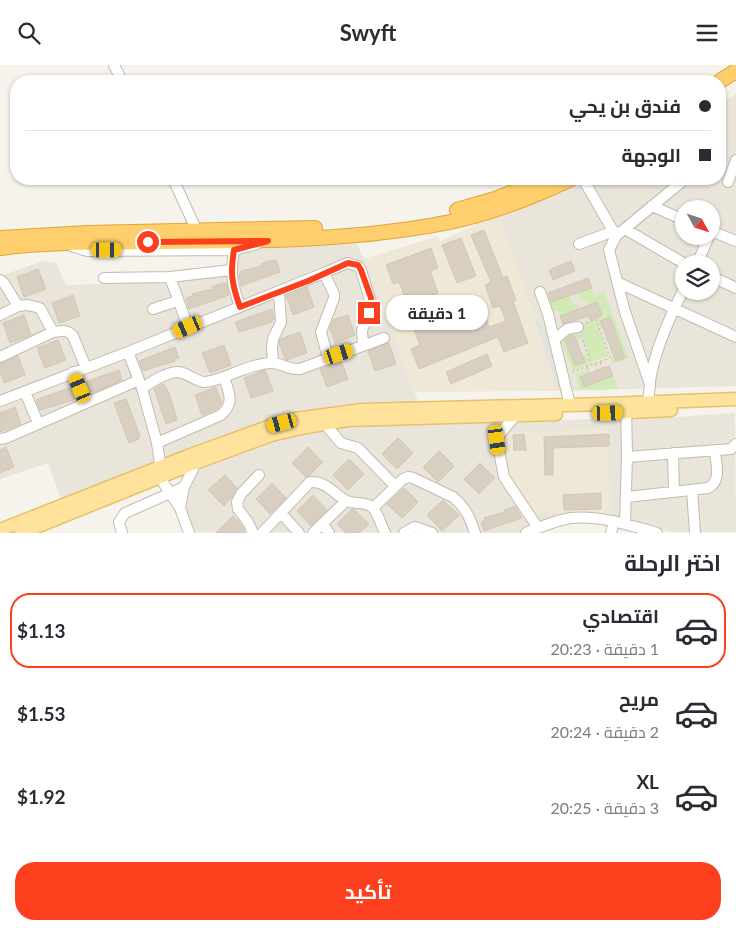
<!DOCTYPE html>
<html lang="ar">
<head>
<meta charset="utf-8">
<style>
  body { margin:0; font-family:Lato,Cairo,sans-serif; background:#f2f2f3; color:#2b2b33; direction:rtl; height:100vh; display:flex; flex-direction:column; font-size:19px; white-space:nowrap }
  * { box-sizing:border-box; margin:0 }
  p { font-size:16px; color:#7c7c81 }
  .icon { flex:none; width:28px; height:28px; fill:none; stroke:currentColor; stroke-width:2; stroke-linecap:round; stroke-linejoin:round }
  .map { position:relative; height:468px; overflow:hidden; direction:ltr }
  .drawer { display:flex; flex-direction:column; background:#fff; flex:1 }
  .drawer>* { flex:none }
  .guide { position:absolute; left:10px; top:10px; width:716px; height:110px; border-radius:20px; box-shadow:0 1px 4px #0004; direction:rtl; display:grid; align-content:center; height:110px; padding:0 15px; background:#fff }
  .needle { width:32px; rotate:130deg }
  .controls { position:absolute; left:675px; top:135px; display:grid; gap:10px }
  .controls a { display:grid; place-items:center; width:45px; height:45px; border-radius:50%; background:#fff; box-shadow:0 1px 4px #0004; font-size:25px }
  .end { position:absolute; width:22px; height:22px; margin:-11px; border:6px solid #fc3f1d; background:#fff; box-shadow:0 0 0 2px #fff }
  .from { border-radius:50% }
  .bubble { position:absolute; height:35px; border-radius:18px; background:#fff; box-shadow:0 1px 4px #0004; font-size:16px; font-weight:700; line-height:35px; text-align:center; direction:rtl }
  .car { position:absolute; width:15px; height:30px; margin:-15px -8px; border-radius:6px; box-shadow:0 0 4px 1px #0007; background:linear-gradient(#f5c518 24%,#345 0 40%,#f5c518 0 76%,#345 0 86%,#f5c518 0) }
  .guide b { display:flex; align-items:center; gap:18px; height:48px; font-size:19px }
  .guide b+b { border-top:1px solid #e1e1e2 }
  .guide i { width:12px; height:12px; background:#2b2b33 }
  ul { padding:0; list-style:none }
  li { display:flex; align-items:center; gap:15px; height:75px; margin:0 10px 8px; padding:0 5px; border:2px solid transparent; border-radius:20px }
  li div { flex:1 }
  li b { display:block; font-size:19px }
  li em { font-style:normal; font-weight:700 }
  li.selected { border-color:#fc3f1d }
  li>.icon { width:45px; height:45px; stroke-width:1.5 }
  h2 { padding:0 15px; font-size:22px; line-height:60px }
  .button { display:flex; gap:10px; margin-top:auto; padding:10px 15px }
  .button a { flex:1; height:58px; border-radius:20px; background:#fc3f1d; color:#fff; font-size:20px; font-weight:700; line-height:58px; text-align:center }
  header { display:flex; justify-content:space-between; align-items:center; height:65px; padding:0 15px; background:#fff; font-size:22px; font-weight:700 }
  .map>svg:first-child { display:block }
  .residential { fill:#eae5da; fill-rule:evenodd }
  .education { fill:#efe8d6 }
  .green { fill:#d2eab5 }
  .parking { fill:#e5e3e0 }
  .building { fill:#d8cfc1; stroke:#d3c7b4 }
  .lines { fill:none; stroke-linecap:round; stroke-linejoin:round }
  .minor-casing { stroke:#c2bbae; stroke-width:12 }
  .major-casing { stroke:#e6c16a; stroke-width:15 }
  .highway-casing { stroke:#e0a43c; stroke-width:16 }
  .path { stroke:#c4b79f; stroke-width:1; stroke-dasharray:2.5 2.5; stroke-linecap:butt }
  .minor { stroke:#fff; stroke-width:10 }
  .major { stroke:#ffe39c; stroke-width:12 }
  .highway { stroke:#ffcf6e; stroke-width:14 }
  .route { stroke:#fc3f1d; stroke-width:6 }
</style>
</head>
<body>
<header><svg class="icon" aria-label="menu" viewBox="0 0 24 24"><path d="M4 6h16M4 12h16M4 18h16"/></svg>Swyft<svg class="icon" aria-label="search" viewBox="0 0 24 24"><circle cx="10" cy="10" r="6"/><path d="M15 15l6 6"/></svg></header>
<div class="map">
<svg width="736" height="468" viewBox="0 0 736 468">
  <rect width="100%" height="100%" fill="#f6f3ec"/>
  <path class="residential" d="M736,29V321L558,326L535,254L499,150L571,114H720V38ZM684,144H711V171H684ZM684,199H711V226H684Z
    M355,176L364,194L427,360L616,353L633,355L735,348L736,467H672L629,457L559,451L518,468L195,467L184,438L187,426L201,402L61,435L48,398L0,414V211L44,196L56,198L66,220L139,218L217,211L234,207L237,189L265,181Z"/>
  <path class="education" d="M499,150L536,254L534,255L558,326L414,327L364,194L438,171L440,176Z
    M609,364L610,450L530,448L506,410L504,367Z"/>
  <path class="green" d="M592,223L594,231L604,227L629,293L613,299L610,290L614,289L625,292L610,252L600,256L603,263L601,264L597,254L607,250L605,246H604L605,250L596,253L588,241L586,234L581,236L578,228Z
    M570,230L573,239L578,237L580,244L560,251L558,245L551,248L547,239Z
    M596,255L608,291L591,297L579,261Z
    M577,264L581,275L577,276L574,269L565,273L575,301L584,297L582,291L586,289L589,299L573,306L560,273Z
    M587,304L589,309L580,312L584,321L613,311L618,324L580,325L575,309Z"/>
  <path class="parking" d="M540,253L565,326H558L534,255Z"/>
  <path class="building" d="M484,165L503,213L507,211L516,235L513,236L528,278L504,287L498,272L419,304L411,284L420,280L409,252L453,235L464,263L486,254L489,262L506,256L500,241L493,243L485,220L491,217L471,170Z
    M461,173L476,211L457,218L442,180Z
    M431,183L438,203L430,206L438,228L408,240L399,217L393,219L386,200Z
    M272,195H276L280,207L241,221L239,209L242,208L241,206L262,201L261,199Z
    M571,196L575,206L553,215L549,205Z
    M38,204L46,224L24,232L17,212Z
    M588,213L592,223L551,237L548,228Z
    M222,218H226L229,230L189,244L186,233L193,231L192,229L213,224L212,222Z
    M307,222L314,242L293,250L286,231Z
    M73,230L80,251L59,258L52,238Z
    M597,237L602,251L590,255L589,251L563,259L560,251Z
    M272,244L274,255H271L272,257L239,267L235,257Z
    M24,250L31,270L10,278L3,258Z
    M348,250L355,270L335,278L330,264L333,255Z
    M610,252L625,293L616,296L600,256Z
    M300,267L307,288L287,295L285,294L279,278L280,274Z
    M574,270L585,297L575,301L565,275L570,271Z
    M58,275L66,295L45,303L37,283Z
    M389,278L396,299L375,306L368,286Z
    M224,280L231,300L210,308L202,288Z
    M175,282L179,293L175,294V296L143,306L139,296Z
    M487,289L492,301L451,319L446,307Z
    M18,291L25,310L4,318L0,307V299Z
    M341,296L348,314L327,322L320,304Z
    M609,301L613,311L584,322L580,312Z
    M119,305L122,315L95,327H89L85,317Z
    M265,305L273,326L251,333L244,313Z
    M164,319L169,328L177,355L166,359L154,324Z
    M72,322L76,333L73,334L74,335L40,345L36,335Z
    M216,322L222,338L217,344L202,350L195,330Z
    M126,334L140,371L138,372L139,374L129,378L114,338Z
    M15,342L21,359L0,367V348Z
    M524,369L526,385H514L513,370Z
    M609,369V381L553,383V410H545L544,372Z
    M398,373L413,388L397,404L382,389Z
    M6,382L14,402L0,408V385Z
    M308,382L323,397L310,410L306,412L292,398Z
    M439,386L454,401L438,417L423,402Z
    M349,394L364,409L348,425L333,410Z
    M480,398L495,413L479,429L464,414Z
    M225,410L237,423L231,433L224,441L208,425Z
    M272,418L286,433L270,449L256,434Z
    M404,423L418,437L402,453L387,439Z
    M601,428V444L564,445L563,430Z
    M313,430L327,445L311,461L297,446Z
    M443,435L459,450L442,466L427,450Z
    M515,441L522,453L484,466L481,457L485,455L484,453L505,447L504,445Z
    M352,444L355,445L369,459L359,468H346L337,459Z
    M233,451L242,461L245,468H216Z"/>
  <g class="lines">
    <g class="minor-casing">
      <path id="minor" d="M114,0L122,16
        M173,114L197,166
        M583,114L616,171
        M728,117L736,95
        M652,141L684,155
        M625,164L685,199
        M711,166L736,176
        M579,179L614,166
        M71,181L87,186L234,185L257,179
        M234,185C230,209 232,219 240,242
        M697,199L709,171
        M324,208L347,198L358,201L361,205L371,238V243L362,265L363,280
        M711,211L736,223
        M170,212L188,262
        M104,213L170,212L231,205
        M0,215L4,218L18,241L28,240L40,243L53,267C61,266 67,264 73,271L86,303
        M619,218L736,272
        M540,227L548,249L570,340
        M153,244L177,236
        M0,250L18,241
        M554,275L567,264L578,262
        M128,287L142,323L157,378L162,412L164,419L180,443L189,468
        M0,292L53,267
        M273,298L272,283L273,274L281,257L279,227
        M73,307L86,338
        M650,316C655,284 669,253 684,224
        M142,323C152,317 166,307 178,307C188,308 195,316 204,317C210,317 218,314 224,312
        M25,327L38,358
        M0,336L128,287L324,208L334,229V233L321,267L328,293
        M648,337L650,319L625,247L609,185L616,171L685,114
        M516,350L499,370L497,375L499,386L504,412L538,463
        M325,359L341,378L358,383L395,421
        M0,374L6,373L139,315
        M157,378L221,350C235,338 229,328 224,312C237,307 260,297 273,298C284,299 288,305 300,304L384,273
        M673,388L674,427
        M627,392L731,384L736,379
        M692,425L695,468
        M627,432L708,423C722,416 716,399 715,386
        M180,443L184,422L193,404L195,394
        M373,443L403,414L408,412L413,413L453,432C465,442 470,452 475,468
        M281,448L299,468
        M323,459L329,468
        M625,459L627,392L626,340
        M122,468L119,457L125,448L184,422
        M253,468L248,457L238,444L237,437L241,429L259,410
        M262,468L310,417C326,416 333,428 345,435C353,440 365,436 372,442C378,448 381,460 385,468
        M313,468L346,436
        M404,468L415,462L432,468
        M526,468C540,462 556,455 571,453C600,450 629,460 657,468
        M611,468L614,456"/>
    </g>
    <g class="major-casing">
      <path id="major" d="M611,348L671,345
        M0,465L188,391L268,362L296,354L362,345L607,339L736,334
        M21,468L195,398L271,370L306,362L347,355L556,349"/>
    </g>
    <g class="highway-casing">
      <path id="highway" d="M720,16L736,6
        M457,145L495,134L546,114
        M0,173L88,168L315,163
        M0,183C53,176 106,178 159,177C256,176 355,176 450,157C492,148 533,132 571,114"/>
    </g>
    <path class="path" d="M581,270L591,299
      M600,297L602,303
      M595,299L597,305
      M587,302L589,308
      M572,307L610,293L596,254L586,258"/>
    <use href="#minor" class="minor"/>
    <use href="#major" class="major"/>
    <use href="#highway" class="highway"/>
  </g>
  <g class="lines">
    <path class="route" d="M148,177L268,176L234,185C230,208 232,220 240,242L308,216L348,198L358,200L361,205L371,233V243L369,248"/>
  </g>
</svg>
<div class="controls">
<a><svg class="needle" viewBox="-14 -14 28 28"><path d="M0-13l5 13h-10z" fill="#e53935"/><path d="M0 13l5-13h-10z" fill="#7c7c81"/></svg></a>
<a><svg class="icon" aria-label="layers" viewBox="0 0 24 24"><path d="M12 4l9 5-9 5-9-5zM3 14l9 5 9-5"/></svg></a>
</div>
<i class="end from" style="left:148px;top:177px"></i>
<i class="end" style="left:369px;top:248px"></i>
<div class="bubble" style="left:386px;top:230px;width:102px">1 دقيقة</div>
<i class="car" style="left:107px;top:185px;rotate:90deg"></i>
<i class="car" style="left:188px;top:262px;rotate:247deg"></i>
<i class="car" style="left:339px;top:289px;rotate:72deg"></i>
<i class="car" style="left:80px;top:323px;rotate:337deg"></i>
<i class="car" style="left:608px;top:348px;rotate:88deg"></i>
<i class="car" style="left:282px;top:358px;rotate:255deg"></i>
<i class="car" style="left:497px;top:375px;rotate:172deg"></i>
<div class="guide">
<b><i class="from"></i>فندق بن يحي</b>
<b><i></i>الوجهة</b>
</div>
</div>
<section class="drawer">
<h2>اختر الرحلة</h2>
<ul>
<li class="selected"><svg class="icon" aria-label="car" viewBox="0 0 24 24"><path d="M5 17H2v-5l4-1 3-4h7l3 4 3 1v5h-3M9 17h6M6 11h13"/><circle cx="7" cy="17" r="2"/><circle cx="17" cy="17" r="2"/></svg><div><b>اقتصادي</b><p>1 دقيقة · 20:23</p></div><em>$1.13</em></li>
<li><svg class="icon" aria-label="car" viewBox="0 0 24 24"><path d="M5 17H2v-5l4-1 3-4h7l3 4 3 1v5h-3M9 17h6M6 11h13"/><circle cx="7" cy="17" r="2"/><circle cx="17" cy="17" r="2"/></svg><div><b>مريح</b><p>2 دقيقة · 20:24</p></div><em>$1.53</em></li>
<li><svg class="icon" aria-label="car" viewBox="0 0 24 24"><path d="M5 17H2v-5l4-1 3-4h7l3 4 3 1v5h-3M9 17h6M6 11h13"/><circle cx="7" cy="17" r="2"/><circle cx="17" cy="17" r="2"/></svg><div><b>XL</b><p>3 دقيقة · 20:25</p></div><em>$1.92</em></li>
</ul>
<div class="button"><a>تأكيد</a></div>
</section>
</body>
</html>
